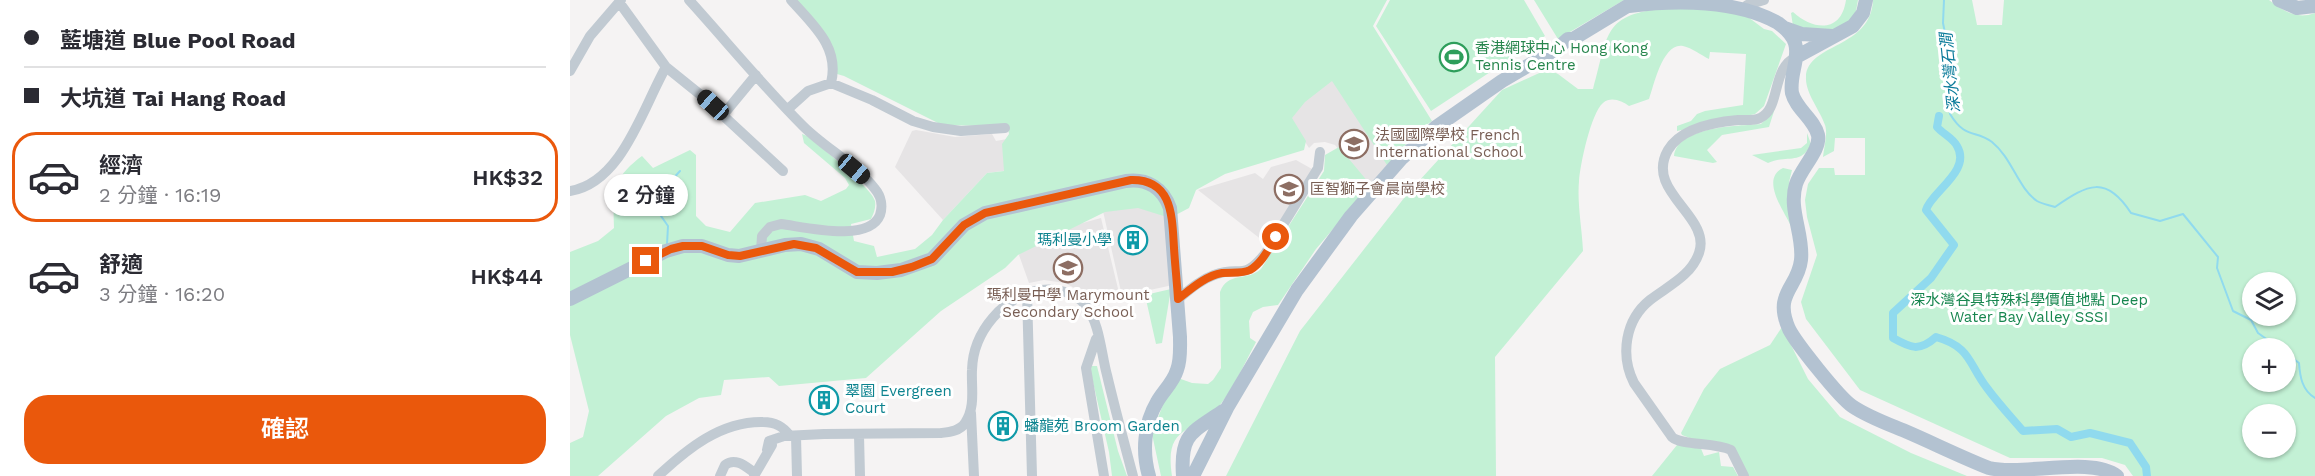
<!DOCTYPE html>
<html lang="zh-TW">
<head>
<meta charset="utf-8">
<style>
  body { margin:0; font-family:"Work Sans","Noto Sans TC",sans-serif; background:#f7f7f7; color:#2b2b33; height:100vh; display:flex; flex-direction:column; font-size:22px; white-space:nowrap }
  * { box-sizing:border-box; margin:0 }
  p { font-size:20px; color:#7c7c81 }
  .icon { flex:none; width:33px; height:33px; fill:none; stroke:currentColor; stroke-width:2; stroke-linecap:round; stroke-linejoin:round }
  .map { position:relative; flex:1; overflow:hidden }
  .drawer { display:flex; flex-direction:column; background:#fff; width:570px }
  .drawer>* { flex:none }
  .hud { display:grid; align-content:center; height:132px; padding:0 24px; background:#fff }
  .fabs { position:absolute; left:1672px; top:272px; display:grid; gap:12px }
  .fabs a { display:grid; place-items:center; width:54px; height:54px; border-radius:50%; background:#fff; box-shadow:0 2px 4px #0004; font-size:30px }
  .end { position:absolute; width:27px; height:27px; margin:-14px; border:8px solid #ea580c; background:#fff; box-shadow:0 0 0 3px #fff }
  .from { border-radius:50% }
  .bubble { position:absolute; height:42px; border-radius:21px; background:#fff; box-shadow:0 2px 4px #0004; font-size:20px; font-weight:600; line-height:42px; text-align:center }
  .car { position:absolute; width:18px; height:36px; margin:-18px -9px; border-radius:8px; box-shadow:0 0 4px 2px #0007; background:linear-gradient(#222 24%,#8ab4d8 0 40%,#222 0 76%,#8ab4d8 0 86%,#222 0) }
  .hud b { display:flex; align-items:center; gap:21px; height:57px; font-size:22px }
  .hud b+b { border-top:2px solid #e1e1e2 }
  .hud i { width:15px; height:15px; background:#2b2b33 }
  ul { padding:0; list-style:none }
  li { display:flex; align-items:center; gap:18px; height:90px; margin:0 12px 9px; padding:0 12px; border:3px solid transparent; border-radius:24px }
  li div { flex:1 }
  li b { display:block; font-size:22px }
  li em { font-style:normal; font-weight:600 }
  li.current { border-color:#ea580c }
  li>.icon { width:54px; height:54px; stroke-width:1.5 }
  .primary-button { display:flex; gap:12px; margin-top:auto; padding:12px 24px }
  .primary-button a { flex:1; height:69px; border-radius:24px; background:#ea580c; color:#fff; font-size:24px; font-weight:600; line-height:69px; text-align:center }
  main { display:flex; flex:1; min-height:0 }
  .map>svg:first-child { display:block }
  .education { fill:#e6e4e5 }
  .green { fill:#c3f1d5; fill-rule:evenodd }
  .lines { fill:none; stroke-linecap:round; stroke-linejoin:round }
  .stream { stroke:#90daee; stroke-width:2 }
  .canal { stroke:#90daee; stroke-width:8 }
  .minor { stroke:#c1cad2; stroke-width:10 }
  .major { stroke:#b3c2d1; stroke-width:14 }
  .route { stroke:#ea580c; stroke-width:8 }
  .labels { text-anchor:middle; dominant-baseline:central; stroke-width:6; stroke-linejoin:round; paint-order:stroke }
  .leisure-label { font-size:15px; fill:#27864d; stroke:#fff; text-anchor:start }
  .education-label { font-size:15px; fill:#785e54; stroke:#fff; text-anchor:start }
  .culture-label { font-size:15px; fill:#0d838f; stroke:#fff; text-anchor:start }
  .park-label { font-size:15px; fill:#17864f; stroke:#fff }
  .water-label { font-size:16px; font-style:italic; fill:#0c7c9b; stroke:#fff }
</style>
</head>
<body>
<main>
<section class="drawer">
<div class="hud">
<b><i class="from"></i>藍塘道 Blue Pool Road</b>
<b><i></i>大坑道 Tai Hang Road</b>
</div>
<ul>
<li class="current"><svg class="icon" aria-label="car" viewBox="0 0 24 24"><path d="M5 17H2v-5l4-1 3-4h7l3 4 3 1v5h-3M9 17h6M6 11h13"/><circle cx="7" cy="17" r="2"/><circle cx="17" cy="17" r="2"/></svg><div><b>經濟</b><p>2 分鐘 · 16:19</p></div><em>HK$32</em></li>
<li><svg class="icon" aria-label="car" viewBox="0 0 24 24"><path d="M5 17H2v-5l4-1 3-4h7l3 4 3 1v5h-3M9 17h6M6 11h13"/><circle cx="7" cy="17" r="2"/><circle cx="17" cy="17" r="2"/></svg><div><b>舒適</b><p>3 分鐘 · 16:20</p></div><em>HK$44</em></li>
</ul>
<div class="primary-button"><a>確認</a></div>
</section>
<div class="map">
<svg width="1745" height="476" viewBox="0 0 1745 476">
  <rect width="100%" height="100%" fill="#f5f3f3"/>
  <path class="education" d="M761,65L821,164L799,185L765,145L755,142L744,143L739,148L718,115Z
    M346,130L385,137L422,134L426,141L437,139L440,170L417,173L373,220L325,167L342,131Z
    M726,160L742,169L724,200L706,188L723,201L697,244L628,190L685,173L693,179L701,167Z
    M558,206H593L603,285L552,296L533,211Z
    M531,218L550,297L522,303L514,293L495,283L474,280L459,283L449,255L456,244L476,233Z"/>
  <path class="green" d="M226,0H817L803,26L862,121L848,131L817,165L762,81L735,102L722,118L736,141L734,150L655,174L626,190L619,208L600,218L568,208L535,212L448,255L435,268L371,311L296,378L209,386L199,377L154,380L151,395L129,398L96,416L28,476H0V443L13,437L19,411L0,335V252L28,241L44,228C43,193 41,179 72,156L83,168L120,150L126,155V216L136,226L160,232L185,203L235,195L251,201L276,189L279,185L275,178L234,143L232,134L237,136C249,145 302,188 305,201C306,207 304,213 301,219L281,224L284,241L304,246L307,257L345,249L362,235L373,220L417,173L434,171L432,144L439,134L437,124L415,126L372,125L274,76L267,74C266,39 247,25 226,0Z
    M820,0H954L975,36L861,111L806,26Z
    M964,0H1054L988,39Z
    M1276,0H1288L1286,11L1278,25L1257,34L1223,26L1221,13L1223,12C1243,30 1271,34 1276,0Z
    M1303,0H1402L1407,25H1432L1434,0H1699C1713,11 1727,20 1745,13V476H1563L1555,465L1532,458H1440L1290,390L1236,319L1231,302L1247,255L1237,217L1235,200L1238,184L1249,168H1264L1265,175H1295V138H1265L1264,151L1253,157C1254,147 1258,134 1255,125C1250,110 1235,93 1236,77C1237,43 1301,49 1303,0ZM1683,282H1716V315H1683ZM1683,348H1716V381H1683ZM1683,414H1716V447H1683Z
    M1098,8L1137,9L1174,14L1194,29L1202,31L1216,44L1194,106L1185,114L1107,131V126L1121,121L1127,114L1135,111L1173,105L1176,54L1140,52L1139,59C1131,55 1122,48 1113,46C1093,42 1084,85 1079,99L1059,106C1052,101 1041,96 1033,103C1021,113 1010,165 1009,181C1007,204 1012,228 1013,251L925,357L926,476H656L730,331L838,193L932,90L978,69L988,74L1008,89H1023C1039,33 1032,14 1098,8Z
    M1205,108L1199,127L1152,135L1137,150L1147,162L1143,163L1104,156C1108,126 1167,126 1191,124Z
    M1237,133L1241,144C1231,166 1217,154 1198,163L1182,155L1231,148L1237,143Z
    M769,147L799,183L792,195L746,249L708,305L693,307L683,312L679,321L680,338L686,342C677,359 661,393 649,406C622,435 594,424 602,476H591L582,434L598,391L608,378L622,383L638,384L643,380L651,368L650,292C658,271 676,282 691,269L754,171L755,155Z
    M1213,168L1222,170L1219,182L1221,226C1214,211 1190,179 1213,168Z
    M601,289L592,343L586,344L575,295Z
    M1212,327L1238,379L1270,417L1341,453L1397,476H1176L1166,456L1112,435L1111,433L1134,389L1150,369L1200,345Z
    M521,366H527L548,451L557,476H542L539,452L520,369Z
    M1107,445L1130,446L1134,456L1149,452L1151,466L1163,467L1168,476H1082Z"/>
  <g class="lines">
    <path class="stream" d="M1374,0L1373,23L1378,48L1376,57L1380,114C1396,140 1405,129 1422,142C1442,158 1448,188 1467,201C1472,204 1479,205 1485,207C1518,184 1536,175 1561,213L1590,221L1613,214L1648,257L1647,268L1663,311L1681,320L1688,333L1709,348
      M97,244L98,226L84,206L85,199L91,198L92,191L110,171
      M1716,353L1729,363C1730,377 1732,390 1745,398"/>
    <path class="canal" d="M1369,116L1367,127C1373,134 1383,138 1387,146C1402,171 1361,192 1356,210L1384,245L1361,278L1323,313V338C1341,348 1349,352 1366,337C1401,347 1398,363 1417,388C1428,403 1441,417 1453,431L1487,429L1501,437L1520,433L1560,443L1576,467L1577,476"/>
    <path class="minor" d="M119,0C157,42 193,86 233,126C255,148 286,164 305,189C311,196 313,206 310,215C299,243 235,227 211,224L200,227L192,236L191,251
      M221,0C243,25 270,47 261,83
      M1177,5L1194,0
      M96,67L132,96L213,171
      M0,71L20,36L51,0
      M218,109L238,91L261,83L302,100L343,121L363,127L391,131L435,128
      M153,115L186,75
      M0,191C52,183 73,107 96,67L49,2
      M457,293L462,476
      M608,299C619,290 630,280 644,275C671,265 672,282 695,254L748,168L750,152
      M526,339L516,368L534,476
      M401,413L404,476
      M289,435L290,476
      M226,436L227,476
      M197,450L199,441L214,436L254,434L371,433C379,432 390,431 395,423C406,407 401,387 402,370C403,332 433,296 471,290C486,288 506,292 516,306C530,324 531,353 537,375C545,409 554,442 563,476
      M88,476C117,449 151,421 193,422C205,422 213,426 220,436
      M150,476L155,465C166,457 176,467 185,473
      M184,476L202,445
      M1174,476L1161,450C1144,442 1112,446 1102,437L1064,383C1050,355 1055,320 1080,300C1098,286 1121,276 1129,253C1142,216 1074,192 1098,150C1111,128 1145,122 1168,120C1175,120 1184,121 1190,118C1211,109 1201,68 1226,57"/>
    <path class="major" d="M1709,0L1727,8L1745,6
      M1059,6C1107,0 1167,0 1208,23C1215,28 1222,34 1225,43C1230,59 1219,76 1222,93C1226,109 1244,119 1248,135C1251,150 1231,168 1226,184C1218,209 1234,235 1231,260C1228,288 1203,293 1219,329C1226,343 1269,397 1282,406C1298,417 1318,424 1335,431C1363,443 1391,457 1419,468C1453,476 1521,456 1547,476
      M1215,28L1232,34L1262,36
      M1226,57L1283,26L1293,13L1296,0
      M0,299L96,251L113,246H132L158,255L169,256L215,245L231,244L249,249L287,272L307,273L331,270L362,259L394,225L415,213L556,181C577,178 593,188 600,208L610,337C610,348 611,360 607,370C603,383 593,391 587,402C574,424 572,452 579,476
      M613,476C610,434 621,433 653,411
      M623,476L657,408L727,290L781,216L832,158L866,127L932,81L988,48L998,39H1003L1064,2"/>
  </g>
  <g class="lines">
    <path class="route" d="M76,261L101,249L113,246H132L158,255L170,256L224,244L246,248L287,272H322L342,267L362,259L394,225L415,213L561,180C603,179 602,217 604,248C605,265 607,282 608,299C621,289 635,276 652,273C661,272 672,274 680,270C692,263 699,248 706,237"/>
  </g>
  <defs>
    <g id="stadium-ring" transform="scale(1.5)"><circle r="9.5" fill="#fff" stroke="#2e9e5b" stroke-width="1.5"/><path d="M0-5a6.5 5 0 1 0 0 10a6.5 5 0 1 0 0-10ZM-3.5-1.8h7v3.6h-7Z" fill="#2e9e5b"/></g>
    <g id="school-ring" transform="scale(1.5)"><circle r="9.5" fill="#fff" stroke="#8d6e63" stroke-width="1.5"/><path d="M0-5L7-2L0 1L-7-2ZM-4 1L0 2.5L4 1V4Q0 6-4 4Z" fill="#8d6e63"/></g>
    <g id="building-ring" transform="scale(1.5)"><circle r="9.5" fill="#fff" stroke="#0f9aa8" stroke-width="1.5"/><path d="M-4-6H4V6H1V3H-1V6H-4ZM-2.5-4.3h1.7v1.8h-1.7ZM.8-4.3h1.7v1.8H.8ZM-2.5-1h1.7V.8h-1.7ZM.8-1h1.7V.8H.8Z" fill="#0f9aa8"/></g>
  </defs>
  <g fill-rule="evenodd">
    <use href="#stadium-ring" x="884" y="57"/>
    <use href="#school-ring" x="784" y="144"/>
    <use href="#school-ring" x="719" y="189"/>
    <use href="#building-ring" x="563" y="240"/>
    <use href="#school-ring" x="498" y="268"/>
    <use href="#building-ring" x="254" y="400"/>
    <use href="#building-ring" x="433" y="426"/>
  </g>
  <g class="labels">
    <g class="leisure-label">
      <text x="905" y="48">香港網球中心 Hong Kong<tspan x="905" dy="17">Tennis Centre</tspan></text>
    </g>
    <g class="education-label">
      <text x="805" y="135">法國國際學校 French<tspan x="805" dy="17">International School</tspan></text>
      <text x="740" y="189">匡智獅子會晨崗學校</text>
      <text x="498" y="295" text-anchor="middle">瑪利曼中學 Marymount<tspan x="498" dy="17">Secondary School</tspan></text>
    </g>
    <g class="culture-label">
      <text x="542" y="240" text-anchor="end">瑪利曼小學</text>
      <text x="275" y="391">翠園 Evergreen<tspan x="275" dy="17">Court</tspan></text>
      <text x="454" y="426">蟠龍苑 Broom Garden</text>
    </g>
    <g class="park-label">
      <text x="1459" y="300">深水灣谷具特殊科學價值地點 Deep<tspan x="1459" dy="17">Water Bay Valley SSSI</tspan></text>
    </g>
    <g class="water-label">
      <text transform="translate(1380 73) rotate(-96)">深水灣石澗</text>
    </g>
  </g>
</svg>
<div class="fabs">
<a><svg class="icon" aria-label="layers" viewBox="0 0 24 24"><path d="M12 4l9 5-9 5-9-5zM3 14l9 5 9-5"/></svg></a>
<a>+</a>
<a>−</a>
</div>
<i class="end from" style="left:706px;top:237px"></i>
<i class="end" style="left:76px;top:261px"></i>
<div class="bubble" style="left:34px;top:174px;width:84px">2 分鐘</div>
<i class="car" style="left:143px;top:105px;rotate:312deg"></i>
<i class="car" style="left:284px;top:169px;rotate:130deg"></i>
</div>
</main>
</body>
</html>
